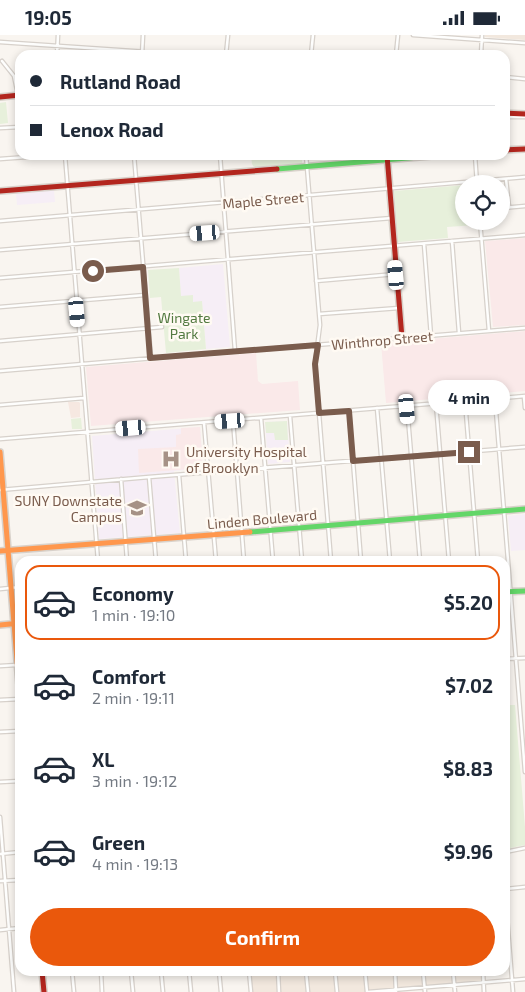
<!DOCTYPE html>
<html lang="en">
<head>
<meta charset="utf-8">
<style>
  body { margin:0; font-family:"Exo 2",sans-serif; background:#f2f2f3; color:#1f2937; height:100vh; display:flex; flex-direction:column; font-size:19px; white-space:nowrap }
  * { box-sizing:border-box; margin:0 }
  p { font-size:16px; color:#747a83 }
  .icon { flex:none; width:28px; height:28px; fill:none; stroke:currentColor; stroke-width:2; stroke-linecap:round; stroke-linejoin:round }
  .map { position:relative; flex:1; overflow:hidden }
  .side { position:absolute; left:15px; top:521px; width:495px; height:420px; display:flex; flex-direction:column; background:#fff; border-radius:15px; box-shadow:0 2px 8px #0003 }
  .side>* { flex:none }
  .guide { position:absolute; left:15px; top:15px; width:495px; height:110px; border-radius:15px; box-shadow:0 2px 8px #0003; display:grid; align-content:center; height:110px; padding:0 15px; background:#fff }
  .tools { position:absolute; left:455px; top:140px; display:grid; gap:10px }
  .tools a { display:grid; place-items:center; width:55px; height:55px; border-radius:50%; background:#fff; box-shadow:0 2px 8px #0003; font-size:25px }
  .end { position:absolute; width:22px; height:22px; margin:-11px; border:6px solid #7a5c4d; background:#fff; box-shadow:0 0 0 2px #fff }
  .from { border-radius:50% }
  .bubble { position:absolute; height:35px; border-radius:18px; background:#fff; box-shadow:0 2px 8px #0003; font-size:16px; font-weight:700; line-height:35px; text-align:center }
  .car { position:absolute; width:15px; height:30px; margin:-15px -8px; border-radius:6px; box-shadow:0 0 4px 1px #0007; background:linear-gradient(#fff 24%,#345 0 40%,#fff 0 76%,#345 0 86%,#fff 0) }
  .guide b { display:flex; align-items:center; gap:18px; height:48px; font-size:19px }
  .guide b+b { border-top:1px solid #e0e1e3 }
  .guide i { width:12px; height:12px; background:#1f2937 }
  ul { padding:9px 0 0; list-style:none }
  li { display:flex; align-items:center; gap:15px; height:75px; margin:0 10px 8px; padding:0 5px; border:2px solid transparent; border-radius:15px }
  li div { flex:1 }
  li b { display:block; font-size:19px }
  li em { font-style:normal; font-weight:700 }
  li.active { border-color:#ea580c }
  li>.icon { width:45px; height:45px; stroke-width:1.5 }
  .button { display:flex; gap:10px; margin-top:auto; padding:10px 15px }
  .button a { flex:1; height:58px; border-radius:30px; background:#ea580c; color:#fff; font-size:20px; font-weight:700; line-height:58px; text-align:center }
  .status { display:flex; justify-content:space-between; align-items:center; height:35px; padding:0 25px; background:#fff; direction:ltr }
  .status svg { height:14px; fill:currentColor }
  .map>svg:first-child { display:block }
  .residential { fill:#f2e8de }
  .commercial { fill:#f6e8e1 }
  .education { fill:#f6eef6 }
  .medical { fill:#fae9e9 }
  .green { fill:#e7f0db }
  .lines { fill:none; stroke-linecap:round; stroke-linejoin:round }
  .street-casing { stroke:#d7d1cb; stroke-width:5 }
  .fast-casing { stroke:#d9d2cb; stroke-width:8 }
  .slow-casing { stroke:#d9d2cb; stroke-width:8 }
  .jam-casing { stroke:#d9d2cb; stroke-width:8 }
  .street { stroke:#fefefd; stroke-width:2.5 }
  .fast { stroke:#63d668; stroke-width:5 }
  .slow { stroke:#ff974d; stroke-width:5 }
  .jam { stroke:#b3261e; stroke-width:5 }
  .route { stroke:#7a5c4d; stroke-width:6 }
  .labels { text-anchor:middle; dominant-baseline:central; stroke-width:5; stroke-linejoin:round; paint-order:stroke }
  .street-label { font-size:14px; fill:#7a5c4d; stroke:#fffaf3 }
  .park-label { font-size:14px; fill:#537a41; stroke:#fffaf3 }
  .poi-label { font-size:14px; fill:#7a5c4d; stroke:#fffaf3; text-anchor:start }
</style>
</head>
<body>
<div class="status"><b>19:05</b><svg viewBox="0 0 49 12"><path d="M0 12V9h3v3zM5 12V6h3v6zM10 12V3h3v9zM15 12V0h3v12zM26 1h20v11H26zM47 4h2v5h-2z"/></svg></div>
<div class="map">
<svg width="525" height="957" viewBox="0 0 525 957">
  <rect width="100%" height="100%" fill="#f9f5f0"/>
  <path class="residential" d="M485,0H525V5L485,2Z
    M249,936H483L484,948L368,957H251Z"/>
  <path class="commercial" d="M79,367L80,368V382L71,383L68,367Z"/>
  <path class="education" d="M54,155L55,167L17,170L16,158Z
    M223,229L230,312L206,314L202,267H193L181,261L179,233Z
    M287,386L290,427L268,429L265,387Z
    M200,392L203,433L174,436L180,498L99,504L92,401Z
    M525,479V515L511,516L508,481Z"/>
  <path class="medical" d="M525,203V290L493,292L485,206Z
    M525,296V356L386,368L381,308Z
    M256,318L258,346L262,349L298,346L300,375L91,391L86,332Z
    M200,392L203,433L139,438L138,414L176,412V400L181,399V393Z"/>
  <path class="green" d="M6,67L8,88L0,89V68Z
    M251,120H302V128L254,132L252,129Z
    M464,150V186H476V190L447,192L448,203L398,207L394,156Z
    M179,233L181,261L193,260V267L202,266L206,314L166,318L161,262L150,263L148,235Z
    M81,383L82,394H72L71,384Z
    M287,386L288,405H275L274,398H266L265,387Z
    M505,670H515L525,792V810L505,814Z"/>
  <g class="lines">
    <g class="street-casing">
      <path id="street" d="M413,0L525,8
        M0,7L192,20
        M57,20L58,0
        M142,20L143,0
        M226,20L228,0
        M311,20L313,0
        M396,20L398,0
        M481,20L482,0
        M2,26L14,41L18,60
        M14,41L20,42
        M505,42L525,44
        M505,82H525
        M0,93L20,92
        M65,120L98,526
        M134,120L151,323
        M220,120L235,316
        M306,120L320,290L315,329L331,526
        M475,120L477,149
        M0,124L54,120
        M506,144L509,172
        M501,173L525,171
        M0,186L525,142
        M480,186L489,296
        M452,206L459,298
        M424,209L431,301
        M0,215L392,183
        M0,243L525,200
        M316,246L396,239
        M0,272L145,260
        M319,279L399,273
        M0,306L162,292
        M0,336L154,323L525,293
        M524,362L525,373
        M495,364L525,737
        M465,366L478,526
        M436,369L449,526
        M0,370L84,363
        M407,371L420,526
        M377,373L390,526
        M349,376L361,526
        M290,381L302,526
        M261,383L273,526
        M233,385L244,526
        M204,388L216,526
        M0,404L525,361
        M179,440L186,526
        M149,442L156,526
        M121,444L127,526
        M0,455L149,442L525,412
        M0,554L20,552
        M505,624L525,623
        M0,631L17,630
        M0,665L20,664
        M0,697L20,696
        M0,747L20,746
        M0,782L14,957
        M505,817L525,813
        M0,819L20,817
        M0,846L20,845
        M505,854L525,852
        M505,856L513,957
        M0,895L20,893
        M72,936L74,957
        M101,936L102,957
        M131,936L133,957
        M161,936L163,957
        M189,936L191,957
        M219,936L221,957
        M249,936L251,957
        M278,936L279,957
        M306,936L308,957
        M335,936L337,957
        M365,936L367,957
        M395,936L396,957
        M423,936L425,957
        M453,936L455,957
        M483,936L484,957
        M368,957L525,944"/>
    </g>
    <g class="fast-casing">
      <path id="fast" d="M277,134L443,120
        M250,497L525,474
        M505,557L525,556"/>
    </g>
    <g class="slow-casing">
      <path id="slow" d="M0,417L20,662
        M0,516L250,497
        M0,590L20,588"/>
    </g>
    <g class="jam-casing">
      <path id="jam" d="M0,62L20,60
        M505,78L525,79
        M505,115L525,114
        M387,120L402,303
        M0,156L277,134
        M42,936L44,957"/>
    </g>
    <use href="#street" class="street"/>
    <use href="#fast" class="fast"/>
    <use href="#slow" class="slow"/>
    <use href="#jam" class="jam"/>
  </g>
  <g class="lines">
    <path class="route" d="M93,236L143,232L150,323L318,310L315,329L319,378L349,376L353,426L469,417"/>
  </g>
  <defs>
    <g id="hospital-bare" transform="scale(1.5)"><path d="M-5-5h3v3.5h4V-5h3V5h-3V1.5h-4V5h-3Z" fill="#a69286" stroke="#fffaf3" stroke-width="2.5" paint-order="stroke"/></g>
    <g id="university-bare" transform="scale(1.5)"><path d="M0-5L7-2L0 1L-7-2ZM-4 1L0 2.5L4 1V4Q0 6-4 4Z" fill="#a69286" stroke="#fffaf3" stroke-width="2.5" paint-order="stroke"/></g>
  </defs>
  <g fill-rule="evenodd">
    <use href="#hospital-bare" x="171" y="424"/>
    <use href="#university-bare" x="137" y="473"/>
  </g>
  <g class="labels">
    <g class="street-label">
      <text transform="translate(263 165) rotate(-5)">Maple Street</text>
      <text transform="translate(382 305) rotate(-5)">Winthrop Street</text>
      <text transform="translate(262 484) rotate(-5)">Linden Boulevard</text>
    </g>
    <g class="park-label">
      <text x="184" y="282">Wingate<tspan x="184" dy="16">Park</tspan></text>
    </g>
    <g class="poi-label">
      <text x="186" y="416">University Hospital<tspan x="186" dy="16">of Brooklyn</tspan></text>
      <text x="122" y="465" text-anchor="end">SUNY Downstate<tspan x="122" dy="16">Campus</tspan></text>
    </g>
  </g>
</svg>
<div class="tools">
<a><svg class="icon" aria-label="locate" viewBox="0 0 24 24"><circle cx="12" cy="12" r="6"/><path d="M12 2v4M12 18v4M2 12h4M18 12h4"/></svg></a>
</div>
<i class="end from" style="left:93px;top:236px"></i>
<i class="end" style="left:469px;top:417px"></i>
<div class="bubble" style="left:428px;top:345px;width:82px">4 min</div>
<i class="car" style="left:205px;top:198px;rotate:266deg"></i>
<i class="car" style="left:396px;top:240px;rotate:355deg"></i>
<i class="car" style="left:77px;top:277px;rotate:175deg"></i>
<i class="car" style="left:407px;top:374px;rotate:175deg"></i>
<i class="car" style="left:230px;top:386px;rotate:266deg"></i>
<i class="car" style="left:131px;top:393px;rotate:265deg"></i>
<div class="guide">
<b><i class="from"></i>Rutland Road</b>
<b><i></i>Lenox Road</b>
</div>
<section class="side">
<ul>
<li class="active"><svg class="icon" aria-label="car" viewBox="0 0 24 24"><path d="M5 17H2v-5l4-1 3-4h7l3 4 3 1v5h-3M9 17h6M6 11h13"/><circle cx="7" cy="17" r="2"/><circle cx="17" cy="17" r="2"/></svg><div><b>Economy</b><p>1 min · 19:10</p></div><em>$5.20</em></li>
<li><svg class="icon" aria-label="car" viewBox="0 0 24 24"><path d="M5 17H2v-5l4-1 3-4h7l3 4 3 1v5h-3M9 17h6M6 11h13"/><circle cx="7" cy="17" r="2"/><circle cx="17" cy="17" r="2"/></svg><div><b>Comfort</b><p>2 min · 19:11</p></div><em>$7.02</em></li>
<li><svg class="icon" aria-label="car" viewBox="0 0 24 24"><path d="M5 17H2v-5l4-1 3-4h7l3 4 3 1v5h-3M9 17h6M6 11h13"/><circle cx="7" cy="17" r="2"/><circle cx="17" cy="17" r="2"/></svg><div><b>XL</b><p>3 min · 19:12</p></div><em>$8.83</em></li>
<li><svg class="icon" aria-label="car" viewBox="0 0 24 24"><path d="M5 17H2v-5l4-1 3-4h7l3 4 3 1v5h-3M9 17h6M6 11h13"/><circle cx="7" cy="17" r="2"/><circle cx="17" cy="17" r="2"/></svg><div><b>Green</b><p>4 min · 19:13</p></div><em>$9.96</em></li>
</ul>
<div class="button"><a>Confirm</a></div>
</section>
</div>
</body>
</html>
